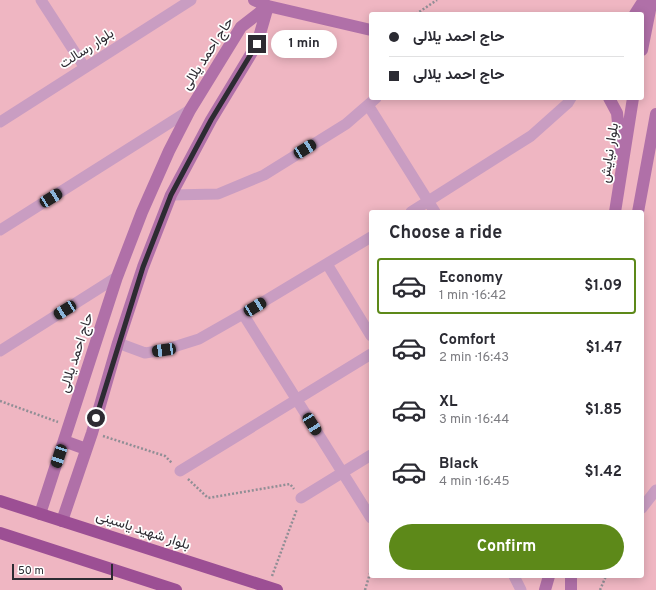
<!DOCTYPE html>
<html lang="en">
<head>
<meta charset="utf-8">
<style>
  body { margin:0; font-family:Overpass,Vazirmatn,sans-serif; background:#f2f2f3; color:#2b2b33; height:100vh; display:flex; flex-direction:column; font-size:15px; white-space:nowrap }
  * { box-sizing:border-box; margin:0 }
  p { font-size:13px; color:#7c7c81 }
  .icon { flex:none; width:22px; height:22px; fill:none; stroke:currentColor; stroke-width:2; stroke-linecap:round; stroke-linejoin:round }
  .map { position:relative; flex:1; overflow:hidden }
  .side { position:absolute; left:369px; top:210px; width:275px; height:368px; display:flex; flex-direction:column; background:#fff; border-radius:4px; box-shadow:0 2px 10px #0003 }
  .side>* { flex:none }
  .banner { position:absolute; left:369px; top:12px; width:275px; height:88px; border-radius:4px; box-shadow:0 2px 10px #0003; display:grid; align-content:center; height:88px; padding:0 20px; background:#fff }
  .scale { position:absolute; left:12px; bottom:10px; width:101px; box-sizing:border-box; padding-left:4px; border:2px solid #2d2b32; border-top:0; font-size:11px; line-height:14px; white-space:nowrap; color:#2d2b32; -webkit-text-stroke:3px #fff; paint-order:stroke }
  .end { position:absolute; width:18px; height:18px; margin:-9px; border:5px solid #2d2b32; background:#fff; box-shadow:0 0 0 2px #fff }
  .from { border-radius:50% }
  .bubble { position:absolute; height:28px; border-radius:14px; background:#fff; box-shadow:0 2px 10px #0003; font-size:13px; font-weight:700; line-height:28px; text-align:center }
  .car { position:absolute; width:12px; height:24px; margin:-12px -6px; border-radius:5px; box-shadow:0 0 3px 1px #0007; background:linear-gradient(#222 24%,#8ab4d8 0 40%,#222 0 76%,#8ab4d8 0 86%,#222 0) }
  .banner b { display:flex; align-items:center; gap:14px; height:38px; font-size:15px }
  .banner b+b { border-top:1px solid #e1e1e2 }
  .banner i { width:10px; height:10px; background:#2b2b33 }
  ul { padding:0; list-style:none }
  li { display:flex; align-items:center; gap:12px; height:56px; margin:0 8px 6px; padding:0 12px; border:2px solid transparent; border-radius:4px }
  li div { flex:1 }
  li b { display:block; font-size:15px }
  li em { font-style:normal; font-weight:700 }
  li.active { border-color:#5d8919 }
  li>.icon { width:36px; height:36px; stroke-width:1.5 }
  h2 { padding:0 20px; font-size:18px; line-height:48px }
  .cta { display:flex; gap:8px; margin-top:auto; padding:8px 20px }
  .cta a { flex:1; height:46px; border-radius:24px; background:#5d8919; color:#fff; font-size:16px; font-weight:700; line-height:46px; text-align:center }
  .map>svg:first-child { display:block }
  .green { fill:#efb6c2; fill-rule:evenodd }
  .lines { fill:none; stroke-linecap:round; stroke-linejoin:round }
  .path { stroke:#908e95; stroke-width:2.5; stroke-dasharray:2 2; stroke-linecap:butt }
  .street { stroke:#c99dc2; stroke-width:11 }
  .secondary { stroke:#b070a8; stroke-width:12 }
  .primary { stroke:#9c4f94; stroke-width:12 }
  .route { stroke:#2d2b32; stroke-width:5 }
  .labels { text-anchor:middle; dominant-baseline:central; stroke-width:3.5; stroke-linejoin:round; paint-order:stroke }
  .street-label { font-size:14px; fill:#2d2b32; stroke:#fff }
</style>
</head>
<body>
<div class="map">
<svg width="656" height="590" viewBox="0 0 656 590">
  <rect width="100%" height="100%" fill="#f8f6fd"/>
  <path class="green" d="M0,0H656V590H0ZM371,14H642V98H371ZM371,212H642V576H371Z"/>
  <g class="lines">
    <path class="path" d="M416,14L437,0
      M0,401L58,422
      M103,436L165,456L172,463
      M188,479L208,498L290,484L294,489
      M272,576L297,509
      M365,590L371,570
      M600,590L606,576"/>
    <path class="street" d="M41,0L85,68
      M368,105L435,212
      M0,122L191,0
      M171,195L218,194L264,175L346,124L376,98
      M411,212L531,136L568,103L571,98
      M0,230L190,110
      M327,264L371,336
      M243,314L371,518
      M118,343L145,353L164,350L199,339L243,314L371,237
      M0,351L117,277
      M180,471L371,354
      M301,498L371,455
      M642,508L656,490
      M514,576L521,590"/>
    <path class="secondary" d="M254,0L268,6L371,30
      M635,14L644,0
      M642,50L652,0
      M609,98L617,113L621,151
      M615,212L633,98
      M638,212L656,114
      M64,441L86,449
      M40,514L117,277L142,212L169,151L190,110L241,27L268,6
      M62,521L92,433L118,343L143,267L171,195L211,120L257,44L268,6
      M545,590L549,576
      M571,590V576"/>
    <path class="primary" d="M0,501L277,590
      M0,533L176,590"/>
  </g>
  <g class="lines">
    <path class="route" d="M96,418L143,267L171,195L211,120L257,44"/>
  </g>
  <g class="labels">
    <g class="street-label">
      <text transform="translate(87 49) rotate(-33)">بلوار رسالت</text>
      <text transform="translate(208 54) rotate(-57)">حاج احمد یلالی</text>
      <text transform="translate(610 153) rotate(-81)">بلوار نیایش</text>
      <text transform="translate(77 353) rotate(-72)">حاج احمد یلالی</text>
      <text transform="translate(143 531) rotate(18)">بلوار شهید یاسینی</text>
    </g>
  </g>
</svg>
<div class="scale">50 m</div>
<i class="end from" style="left:96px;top:418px"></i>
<i class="end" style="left:257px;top:44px"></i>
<div class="bubble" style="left:271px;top:30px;width:66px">1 min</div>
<i class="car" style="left:305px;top:149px;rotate:58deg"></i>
<i class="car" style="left:51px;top:198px;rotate:58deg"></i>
<i class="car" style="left:255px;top:307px;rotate:59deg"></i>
<i class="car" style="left:65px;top:310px;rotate:238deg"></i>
<i class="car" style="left:164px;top:350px;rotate:262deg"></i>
<i class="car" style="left:312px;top:424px;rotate:148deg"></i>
<i class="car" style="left:59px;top:456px;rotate:198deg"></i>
<div class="banner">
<b><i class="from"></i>حاج احمد یلالی</b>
<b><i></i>حاج احمد یلالی</b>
</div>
<section class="side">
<h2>Choose a ride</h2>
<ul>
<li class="active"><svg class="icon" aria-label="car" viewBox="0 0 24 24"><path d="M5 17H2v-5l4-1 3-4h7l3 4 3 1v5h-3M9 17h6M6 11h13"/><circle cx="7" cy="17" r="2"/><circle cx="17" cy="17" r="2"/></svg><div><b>Economy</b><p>1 min · 16:42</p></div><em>$1.09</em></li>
<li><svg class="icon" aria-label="car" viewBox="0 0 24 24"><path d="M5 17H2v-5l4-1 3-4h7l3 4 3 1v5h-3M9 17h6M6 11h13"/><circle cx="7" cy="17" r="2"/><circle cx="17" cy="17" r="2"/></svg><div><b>Comfort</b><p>2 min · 16:43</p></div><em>$1.47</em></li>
<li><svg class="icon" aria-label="car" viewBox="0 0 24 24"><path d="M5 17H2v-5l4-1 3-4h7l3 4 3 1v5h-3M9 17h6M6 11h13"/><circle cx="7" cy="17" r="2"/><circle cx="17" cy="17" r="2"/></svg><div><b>XL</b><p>3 min · 16:44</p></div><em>$1.85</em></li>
<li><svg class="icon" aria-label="car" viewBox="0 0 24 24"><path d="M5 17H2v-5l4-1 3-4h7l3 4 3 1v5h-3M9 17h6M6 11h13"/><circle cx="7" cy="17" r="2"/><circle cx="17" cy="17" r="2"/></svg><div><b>Black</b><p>4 min · 16:45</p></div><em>$1.42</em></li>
</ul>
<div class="cta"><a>Confirm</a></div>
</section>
</div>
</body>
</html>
